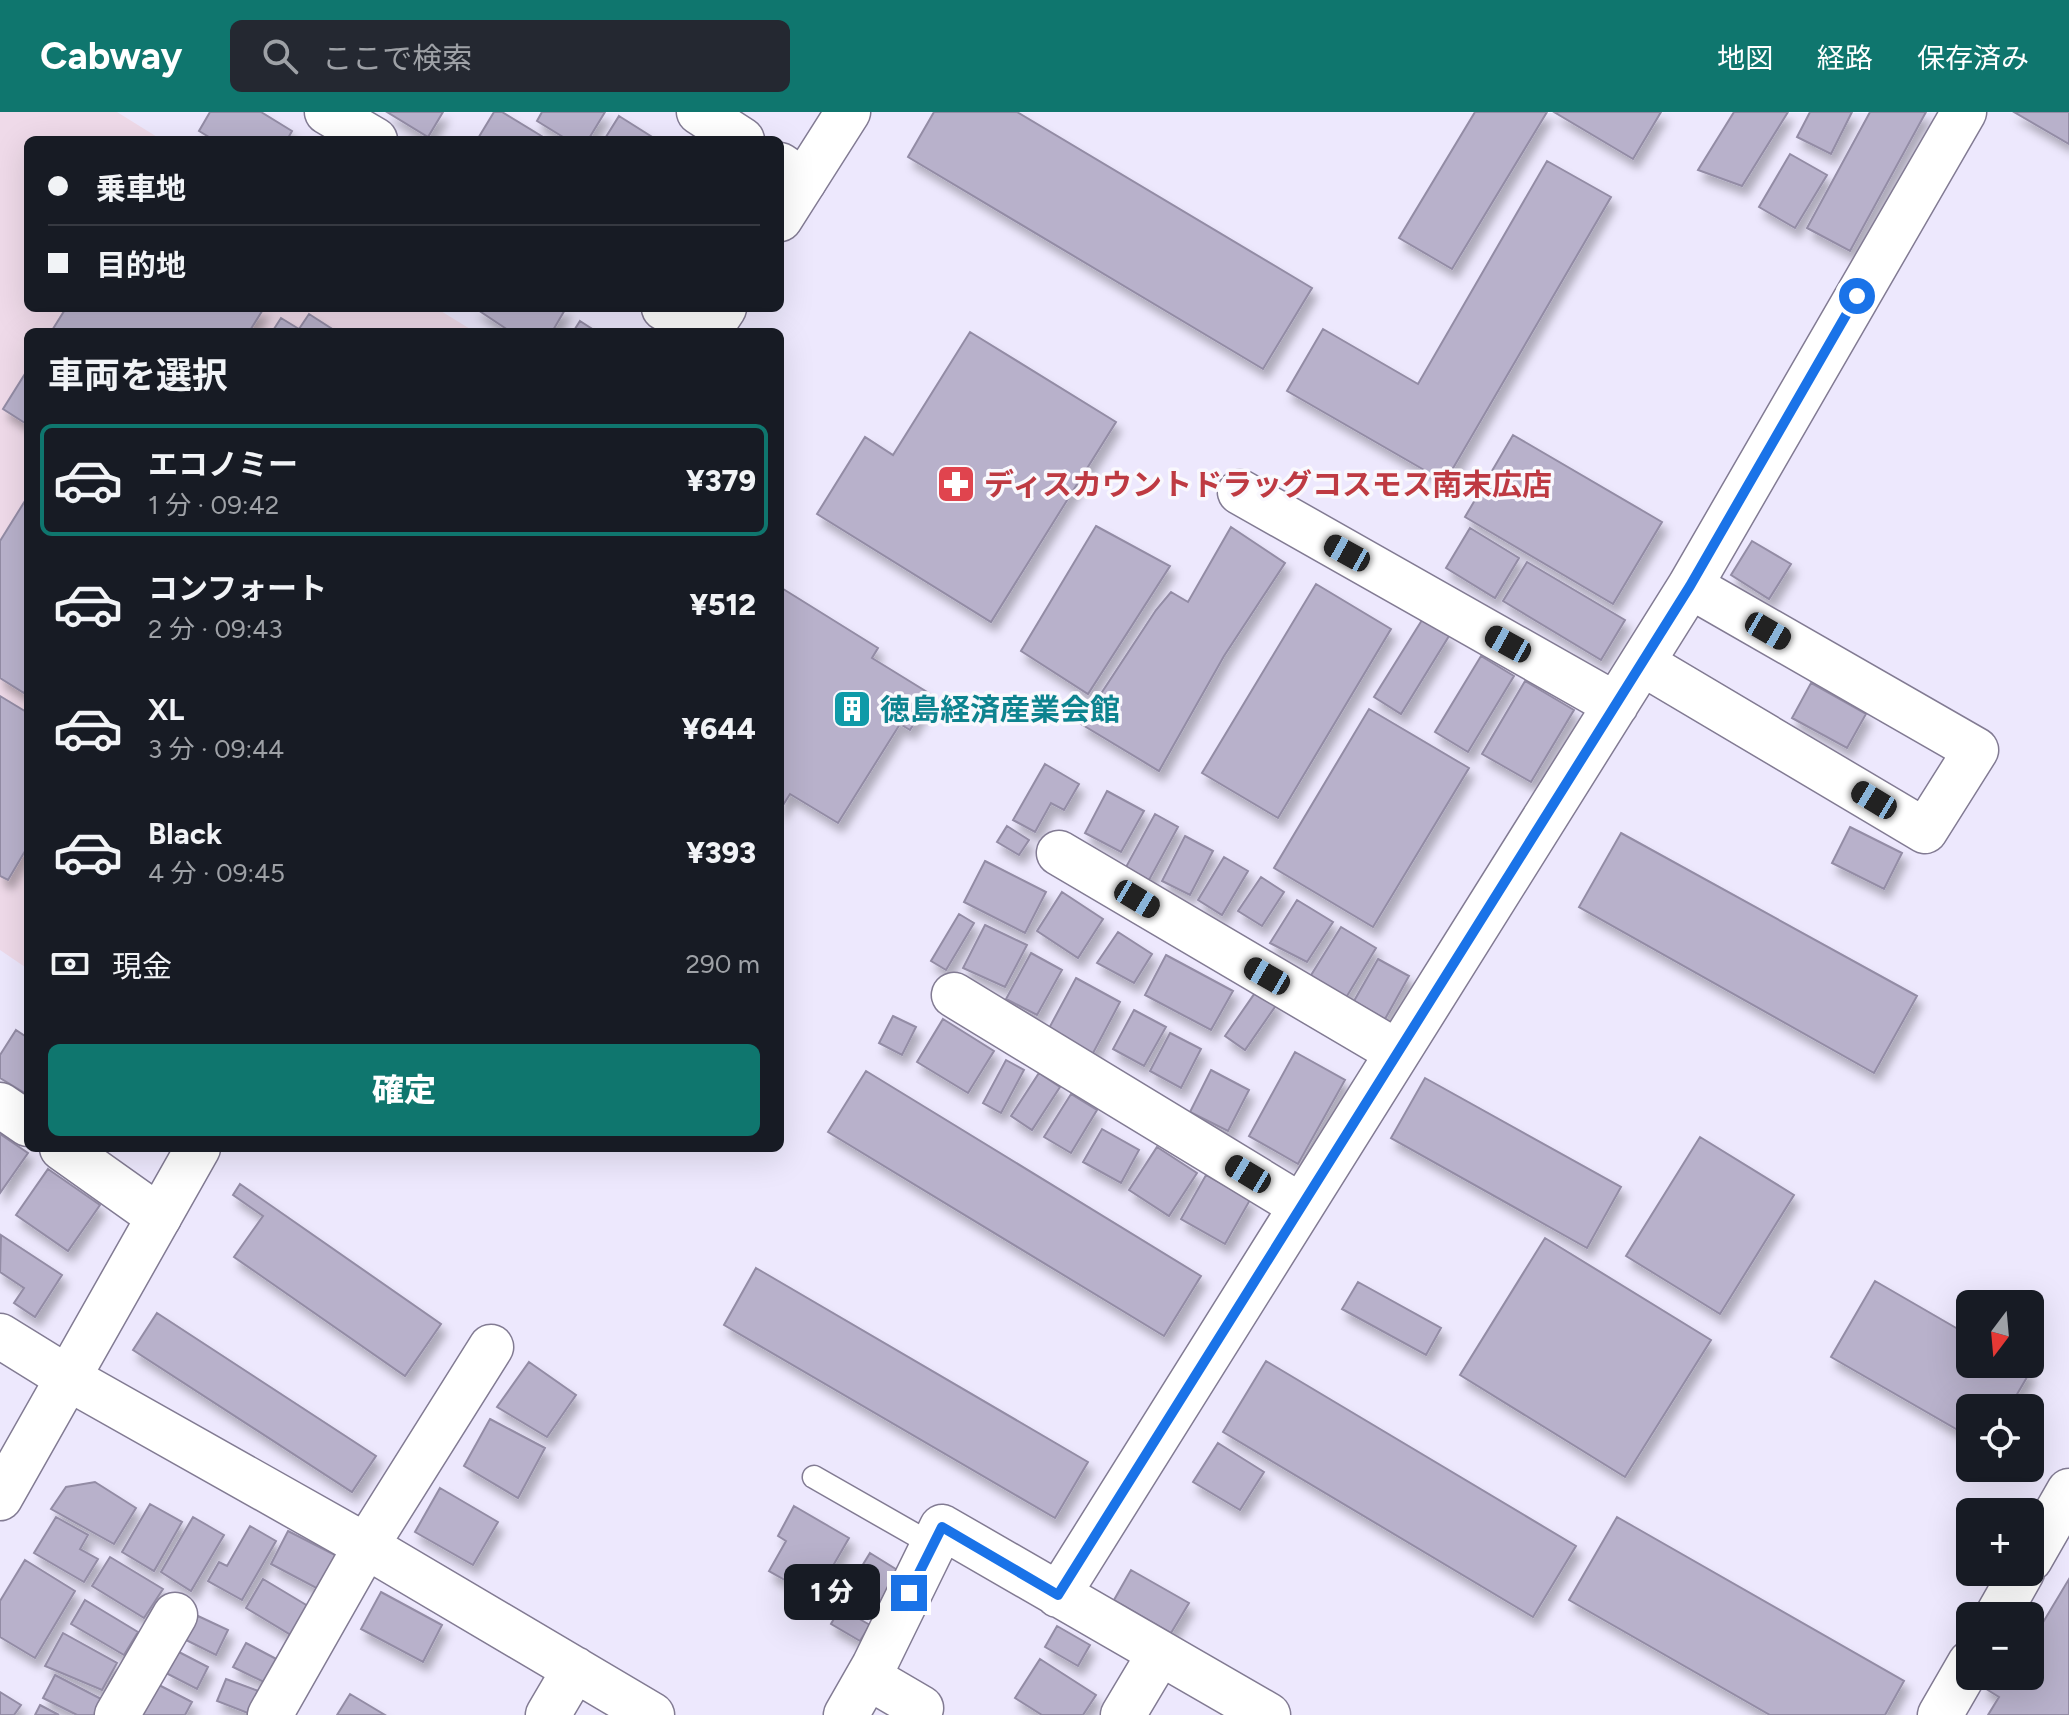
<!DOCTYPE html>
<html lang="ja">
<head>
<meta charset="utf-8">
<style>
  body { margin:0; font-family:Figtree,"Noto Sans JP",sans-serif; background:#242831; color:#f1f3f6; height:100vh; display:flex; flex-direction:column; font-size:30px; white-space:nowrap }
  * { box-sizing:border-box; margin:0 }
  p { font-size:26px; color:#9ea1a6 }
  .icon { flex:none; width:44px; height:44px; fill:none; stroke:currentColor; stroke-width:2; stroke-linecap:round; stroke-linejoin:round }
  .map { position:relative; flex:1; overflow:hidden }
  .panel { position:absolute; left:24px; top:216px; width:760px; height:824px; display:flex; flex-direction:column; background:#171b24; border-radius:12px; box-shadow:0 8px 32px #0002 }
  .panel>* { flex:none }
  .banner { position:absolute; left:24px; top:24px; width:760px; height:176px; border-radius:12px; box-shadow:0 8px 32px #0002; display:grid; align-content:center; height:176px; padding:0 24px; background:#171b24 }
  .needle { width:52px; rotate:196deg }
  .buttons { position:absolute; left:1956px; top:1178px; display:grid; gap:16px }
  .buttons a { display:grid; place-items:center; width:88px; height:88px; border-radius:12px; background:#171b24; box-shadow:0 8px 32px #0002; font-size:40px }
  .end { position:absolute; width:36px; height:36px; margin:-18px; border:10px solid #1a73e8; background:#fff; box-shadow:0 0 0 4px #fff }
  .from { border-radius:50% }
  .bubble { position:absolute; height:56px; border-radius:12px; background:#171b24; box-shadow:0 8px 32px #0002; font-size:26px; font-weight:800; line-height:56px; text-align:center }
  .car { position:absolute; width:24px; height:48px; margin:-24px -12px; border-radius:10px; box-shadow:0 0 6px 2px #0007; background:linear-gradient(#222 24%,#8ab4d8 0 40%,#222 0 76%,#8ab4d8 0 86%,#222 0) }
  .banner b { display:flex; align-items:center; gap:28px; height:76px; font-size:30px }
  .banner b+b { border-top:2px solid #363941 }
  .banner i { width:20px; height:20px; background:#f1f3f6 }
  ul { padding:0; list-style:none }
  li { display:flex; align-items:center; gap:24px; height:112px; margin:0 16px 12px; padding:0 8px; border:4px solid transparent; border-radius:12px }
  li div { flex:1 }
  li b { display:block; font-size:30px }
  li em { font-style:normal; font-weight:800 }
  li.current { border-color:#0f766e }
  li>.icon { width:72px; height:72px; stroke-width:1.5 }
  h2 { padding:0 24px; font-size:36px; line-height:96px }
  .pay { display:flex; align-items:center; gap:20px; height:88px; padding:0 24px; font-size:30px }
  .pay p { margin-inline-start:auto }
  .button { display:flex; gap:16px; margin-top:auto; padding:16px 24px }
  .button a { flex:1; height:92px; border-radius:12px; background:#0f766e; color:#fff; font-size:32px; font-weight:800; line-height:92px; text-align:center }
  header { display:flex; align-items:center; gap:48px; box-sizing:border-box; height:112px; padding:0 40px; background:#0f766e; color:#fff }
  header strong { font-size:38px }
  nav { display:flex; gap:44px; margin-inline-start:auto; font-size:28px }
  .search { width:560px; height:72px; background:#242831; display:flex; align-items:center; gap:20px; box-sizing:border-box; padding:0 28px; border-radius:12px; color:#9ea1a6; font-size:30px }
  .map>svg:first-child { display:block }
  .education { fill:#efdae9 }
  .building { fill:#b8b1cb; stroke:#938ca5; stroke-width:2; filter:url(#shadow) }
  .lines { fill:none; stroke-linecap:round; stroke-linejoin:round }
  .service-casing { stroke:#827b93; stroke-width:25 }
  .minor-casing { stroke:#827b93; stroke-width:47 }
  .tertiary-casing { stroke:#827b93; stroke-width:47 }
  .service { stroke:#fff; stroke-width:22 }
  .minor { stroke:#fff; stroke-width:44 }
  .tertiary { stroke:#fff; stroke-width:44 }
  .route { stroke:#1a73e8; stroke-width:10 }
  .labels { text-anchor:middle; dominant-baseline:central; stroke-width:7; stroke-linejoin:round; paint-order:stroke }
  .health-label { font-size:30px; font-weight:bold; fill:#be3a42; stroke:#f9f8fd; text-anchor:start }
  .culture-label { font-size:30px; font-weight:bold; fill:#0d838f; stroke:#f9f8fd; text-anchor:start }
</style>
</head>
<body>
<header>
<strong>Cabway</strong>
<div class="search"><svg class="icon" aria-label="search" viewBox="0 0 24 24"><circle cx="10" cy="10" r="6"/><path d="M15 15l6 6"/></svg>ここで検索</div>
<nav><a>地図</a><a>経路</a><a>保存済み</a></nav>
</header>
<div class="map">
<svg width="2069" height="1603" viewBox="0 0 2069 1603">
  <defs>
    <filter id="shadow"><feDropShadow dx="5" dy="9" stdDeviation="4" flood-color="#0004"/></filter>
  </defs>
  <rect width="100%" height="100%" fill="#ede8fd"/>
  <path class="education" d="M0,0H117L162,28H28V196H436L475,220H28V857L0,838Z"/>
  <path class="building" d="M210,0H261L292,19L287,28H214L199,19Z
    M387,0H443L428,25Z
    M494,0H502L548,28H477Z
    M542,0H605L588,28H568L537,9Z
    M934,0H1017L1312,176L1263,257L908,45Z
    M1475,0H1547L1452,157L1399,126Z
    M1554,0H1661L1633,47Z
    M1734,0H1788L1742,74L1698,58Z
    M1810,0H1852L1831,42L1797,25Z
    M1870,0H1926L1850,139L1807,116Z
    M2014,0H2069V32Z
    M619,4L657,28H604Z
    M1790,42L1827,63L1795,116L1759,95Z
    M1547,49L1611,85L1445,370L1287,279L1323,217L1418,272Z
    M66,196H264L249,220H51Z
    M475,196H566L552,220H511Z
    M309,202L337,220H272L281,206L299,217Z
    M580,209L597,220H573Z
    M970,220L1116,310L991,510L817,402L865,325L893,343Z
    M28,257V313L3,297Z
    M1513,323L1662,410L1613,492L1465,405Z
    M28,384V574L24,581L0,566V429Z
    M1096,414L1170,454L1088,582L1021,539Z
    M1231,415L1285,451L1224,544L1159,659L1081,612L1156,498L1171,480L1188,490Z
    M1470,416L1519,446L1495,486L1446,456Z
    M1752,429L1791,452L1769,487L1731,463Z
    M1527,450L1625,508L1601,548L1503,489Z
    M1316,472L1391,517L1278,706L1202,661Z
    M780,475L878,536L872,546L932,583L910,618L900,612L838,711L790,682L780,698Z
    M1422,508L1449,524L1401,602L1374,585Z
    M1481,544L1514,564L1468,640L1435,620Z
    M1525,569L1574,598L1531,670L1482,642Z
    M1811,571L1866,602L1847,636L1792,606Z
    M0,584L28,601V734L8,768L0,764Z
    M1369,597L1469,656L1373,815L1274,756Z
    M1045,652L1079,672L1064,698L1051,691L1035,720L1013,708Z
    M1107,679L1144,699L1121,740L1085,721Z
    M1155,702L1178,715L1149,768L1126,755Z
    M1007,714L1029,728L1019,743L997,730Z
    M1850,715L1902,741L1884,777L1832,751Z
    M1621,721L1917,884L1874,961L1579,795Z
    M1185,724L1213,739L1190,783L1162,769Z
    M1224,745L1248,759L1222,803L1198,788Z
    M985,749L1046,780L1025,821L964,790Z
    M1261,765L1284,780L1262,814L1238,799Z
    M1062,780L1103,807L1078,846L1037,819Z
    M1297,788L1333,810L1307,850L1270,831Z
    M959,802L974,811L946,858L931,849Z
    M985,813L1027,833L1005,875L963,856Z
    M1341,815L1376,836L1344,889L1308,868Z
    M1118,820L1152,842L1134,871L1097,851Z
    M1031,841L1062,858L1037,903L1006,887Z
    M1166,843L1233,879L1211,918L1145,883Z
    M1378,847L1409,864L1385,907L1354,889Z
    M1076,866L1120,890L1092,943L1047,920Z
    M1257,878L1277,892L1245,938L1225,924Z
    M1134,898L1166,915L1144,954L1113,937Z
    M893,904L916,915L902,943L879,931Z
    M943,907L994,939L968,981L917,950Z
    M16,918L28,926V983L0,966V943Z
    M1170,921L1201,937L1181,976L1150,959Z
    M1295,940L1345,968L1298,1052L1249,1024Z
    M1006,948L1024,958L1001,1001L983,991Z
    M1211,958L1249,978L1228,1019L1190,1000Z
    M866,959L1201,1164L1164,1224L828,1020Z
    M1039,961L1060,975L1032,1018L1011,1004Z
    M1425,966L1621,1075L1587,1136L1391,1026Z
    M1071,982L1097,998L1071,1041L1044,1025Z
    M1102,1017L1139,1038L1121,1071L1083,1050Z
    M0,1022L28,1041L0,1081Z
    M1700,1025L1794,1083L1720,1202L1626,1144Z
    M1157,1035L1197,1061L1169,1104L1129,1078Z
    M48,1057L100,1093L68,1139L16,1103Z
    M1206,1063L1250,1088L1225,1132L1181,1107Z
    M240,1072L441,1212L405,1264L234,1145L263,1104L233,1083Z
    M1,1123L62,1163L35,1205L14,1191L24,1176L0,1160Z
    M1545,1126L1711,1228L1625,1365L1460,1263Z
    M756,1156L1088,1350L1055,1406L724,1213Z
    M1875,1169L1970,1224V1252H2017L2030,1260L2009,1296H1970V1325L1831,1245Z
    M1358,1170L1441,1216L1426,1243L1342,1197Z
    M157,1201L376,1344L352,1380L133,1238Z
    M1266,1249L1576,1434L1533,1505L1223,1320Z
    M529,1250L576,1283L547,1325L497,1295Z
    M490,1307L545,1336L518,1386L464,1354Z
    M1218,1331L1264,1360L1240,1398L1193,1370Z
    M95,1370L136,1396L114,1432L51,1397L66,1375Z
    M440,1376L498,1410L473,1453L415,1420Z
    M150,1392L182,1410L154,1459L122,1440Z
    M794,1394L849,1426L815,1485L769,1459L786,1429L778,1424Z
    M56,1405L88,1423L80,1437L98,1447L84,1470L34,1441Z
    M193,1405L224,1423L191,1479L161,1460Z
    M1617,1405L1904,1569L1885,1603H1770L1569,1488Z
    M250,1414L276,1429L242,1488L208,1469L219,1450L227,1454Z
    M288,1419L339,1445L322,1479L271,1452Z
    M870,1441L899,1459L876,1496L845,1482Z
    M110,1445L163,1477L144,1506L92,1474Z
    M25,1448L75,1479L35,1546L0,1525V1489Z
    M1131,1458L1189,1491L1171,1521L1114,1488Z
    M263,1467L308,1494L291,1523L246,1496Z
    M2069,1467V1603H1988L1999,1585L1983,1575L1990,1564H2030V1532Z
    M381,1480L442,1513L423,1550L361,1517Z
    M85,1488L138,1520L124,1543L71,1512Z
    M840,1496L870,1513L860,1529L831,1512Z
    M198,1504L228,1518L216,1543L186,1528Z
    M1057,1514L1090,1533L1078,1554L1045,1535Z
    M63,1521L117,1551L102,1578L45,1554Z
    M246,1531L282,1550L270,1573L233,1555Z
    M177,1539L208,1555L197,1577L166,1561Z
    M1040,1547L1096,1583L1083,1603H1042L1015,1586Z
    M55,1563L105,1589L98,1603H77L43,1586Z
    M226,1567L264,1581L253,1603L217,1589Z
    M157,1572L192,1590L185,1603H142Z
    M0,1580L21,1593L14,1603H0Z
    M350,1582L385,1603H337Z
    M40,1593L59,1603H35Z"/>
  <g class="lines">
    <g class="service-casing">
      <path id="service" d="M814,1365L933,1433"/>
    </g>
    <g class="minor-casing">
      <path id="minor" d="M327,0L375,28
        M699,0L742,28
        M780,53L804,69
        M664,196L706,220
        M1240,380L1616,593
        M1642,551L1925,719L1976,638L1690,474
        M1059,741L1397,940
        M954,883L1301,1094
        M0,993L28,1012
        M62,1036L159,1105
        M0,1224L68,1266L366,1434L652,1603
        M1058,1483L1690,474L1964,0
        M868,1565L921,1596
        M117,1603L175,1503
        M270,1603L366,1434L491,1235
        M548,1603L575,1557
        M846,1603L874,1554L942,1415L1268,1603
        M1123,1603L1160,1541"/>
    </g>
    <g class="tertiary-casing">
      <path id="tertiary" d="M780,107L848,0
        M708,220L724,196
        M0,1386L198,1036
        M2030,1447L2069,1379
        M1997,1504L2022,1460
        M1940,1603L1970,1551"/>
    </g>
    <use href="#service" class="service"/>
    <use href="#minor" class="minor"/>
    <use href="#tertiary" class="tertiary"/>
  </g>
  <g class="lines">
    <path class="route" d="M909,1481L942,1415L1058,1483L1690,474L1857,184"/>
  </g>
  <defs>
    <g id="pharmacy-square" transform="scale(2)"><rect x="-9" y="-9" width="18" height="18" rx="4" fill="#e0444e" stroke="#f9f8fd"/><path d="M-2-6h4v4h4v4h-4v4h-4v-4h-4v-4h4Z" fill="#fff"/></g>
    <g id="building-square" transform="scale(2)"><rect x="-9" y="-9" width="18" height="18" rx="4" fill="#0f9aa8" stroke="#f9f8fd"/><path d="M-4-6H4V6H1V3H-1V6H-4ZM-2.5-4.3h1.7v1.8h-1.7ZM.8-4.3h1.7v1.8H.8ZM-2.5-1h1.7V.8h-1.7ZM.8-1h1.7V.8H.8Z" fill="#fff"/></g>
  </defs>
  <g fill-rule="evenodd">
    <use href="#pharmacy-square" x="956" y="372"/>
    <use href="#building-square" x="852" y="597"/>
  </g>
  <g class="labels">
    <g class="health-label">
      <text x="984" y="372">ディスカウントドラッグコスモス南末広店</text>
    </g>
    <g class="culture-label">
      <text x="880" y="597">徳島経済産業会館</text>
    </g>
  </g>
</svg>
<div class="buttons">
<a><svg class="needle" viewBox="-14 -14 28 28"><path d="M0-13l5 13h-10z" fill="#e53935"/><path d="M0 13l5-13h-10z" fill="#9ea1a6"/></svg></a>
<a><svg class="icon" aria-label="locate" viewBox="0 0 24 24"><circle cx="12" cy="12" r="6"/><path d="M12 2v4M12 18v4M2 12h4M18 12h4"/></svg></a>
<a>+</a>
<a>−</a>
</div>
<i class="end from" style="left:1857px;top:184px"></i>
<i class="end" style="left:909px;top:1481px"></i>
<div class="bubble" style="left:784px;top:1452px;width:96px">1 分</div>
<i class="car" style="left:1347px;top:441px;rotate:299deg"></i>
<i class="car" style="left:1768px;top:519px;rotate:120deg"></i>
<i class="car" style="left:1508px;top:532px;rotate:299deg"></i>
<i class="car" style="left:1874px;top:688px;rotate:301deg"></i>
<i class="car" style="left:1137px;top:787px;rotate:121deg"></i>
<i class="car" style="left:1267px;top:864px;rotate:300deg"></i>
<i class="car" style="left:1248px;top:1062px;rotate:301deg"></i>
<div class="banner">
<b><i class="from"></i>乗車地</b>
<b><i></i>目的地</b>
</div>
<section class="panel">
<h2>車両を選択</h2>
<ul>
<li class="current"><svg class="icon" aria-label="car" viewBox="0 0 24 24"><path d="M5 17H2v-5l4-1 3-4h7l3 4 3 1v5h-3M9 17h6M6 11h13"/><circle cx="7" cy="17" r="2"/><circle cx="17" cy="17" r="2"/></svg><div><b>エコノミー</b><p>1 分 · 09:42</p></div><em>¥379</em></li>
<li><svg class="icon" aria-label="car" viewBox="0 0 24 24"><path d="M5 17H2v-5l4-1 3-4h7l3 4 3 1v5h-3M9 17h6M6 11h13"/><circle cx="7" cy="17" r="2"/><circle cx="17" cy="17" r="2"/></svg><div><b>コンフォート</b><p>2 分 · 09:43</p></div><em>¥512</em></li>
<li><svg class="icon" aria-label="car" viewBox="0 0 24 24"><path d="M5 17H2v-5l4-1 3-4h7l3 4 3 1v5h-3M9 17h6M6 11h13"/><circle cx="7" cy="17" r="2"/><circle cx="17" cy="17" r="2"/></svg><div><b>XL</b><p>3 分 · 09:44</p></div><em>¥644</em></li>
<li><svg class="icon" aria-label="car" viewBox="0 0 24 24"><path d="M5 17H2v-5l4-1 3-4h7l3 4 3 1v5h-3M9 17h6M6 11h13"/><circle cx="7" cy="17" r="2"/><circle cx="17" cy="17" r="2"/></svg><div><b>Black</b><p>4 分 · 09:45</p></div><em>¥393</em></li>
</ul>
<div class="pay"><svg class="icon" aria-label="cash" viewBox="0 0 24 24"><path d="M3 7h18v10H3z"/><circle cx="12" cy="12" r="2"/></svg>現金<p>290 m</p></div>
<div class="button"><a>確定</a></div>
</section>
</div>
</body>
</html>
